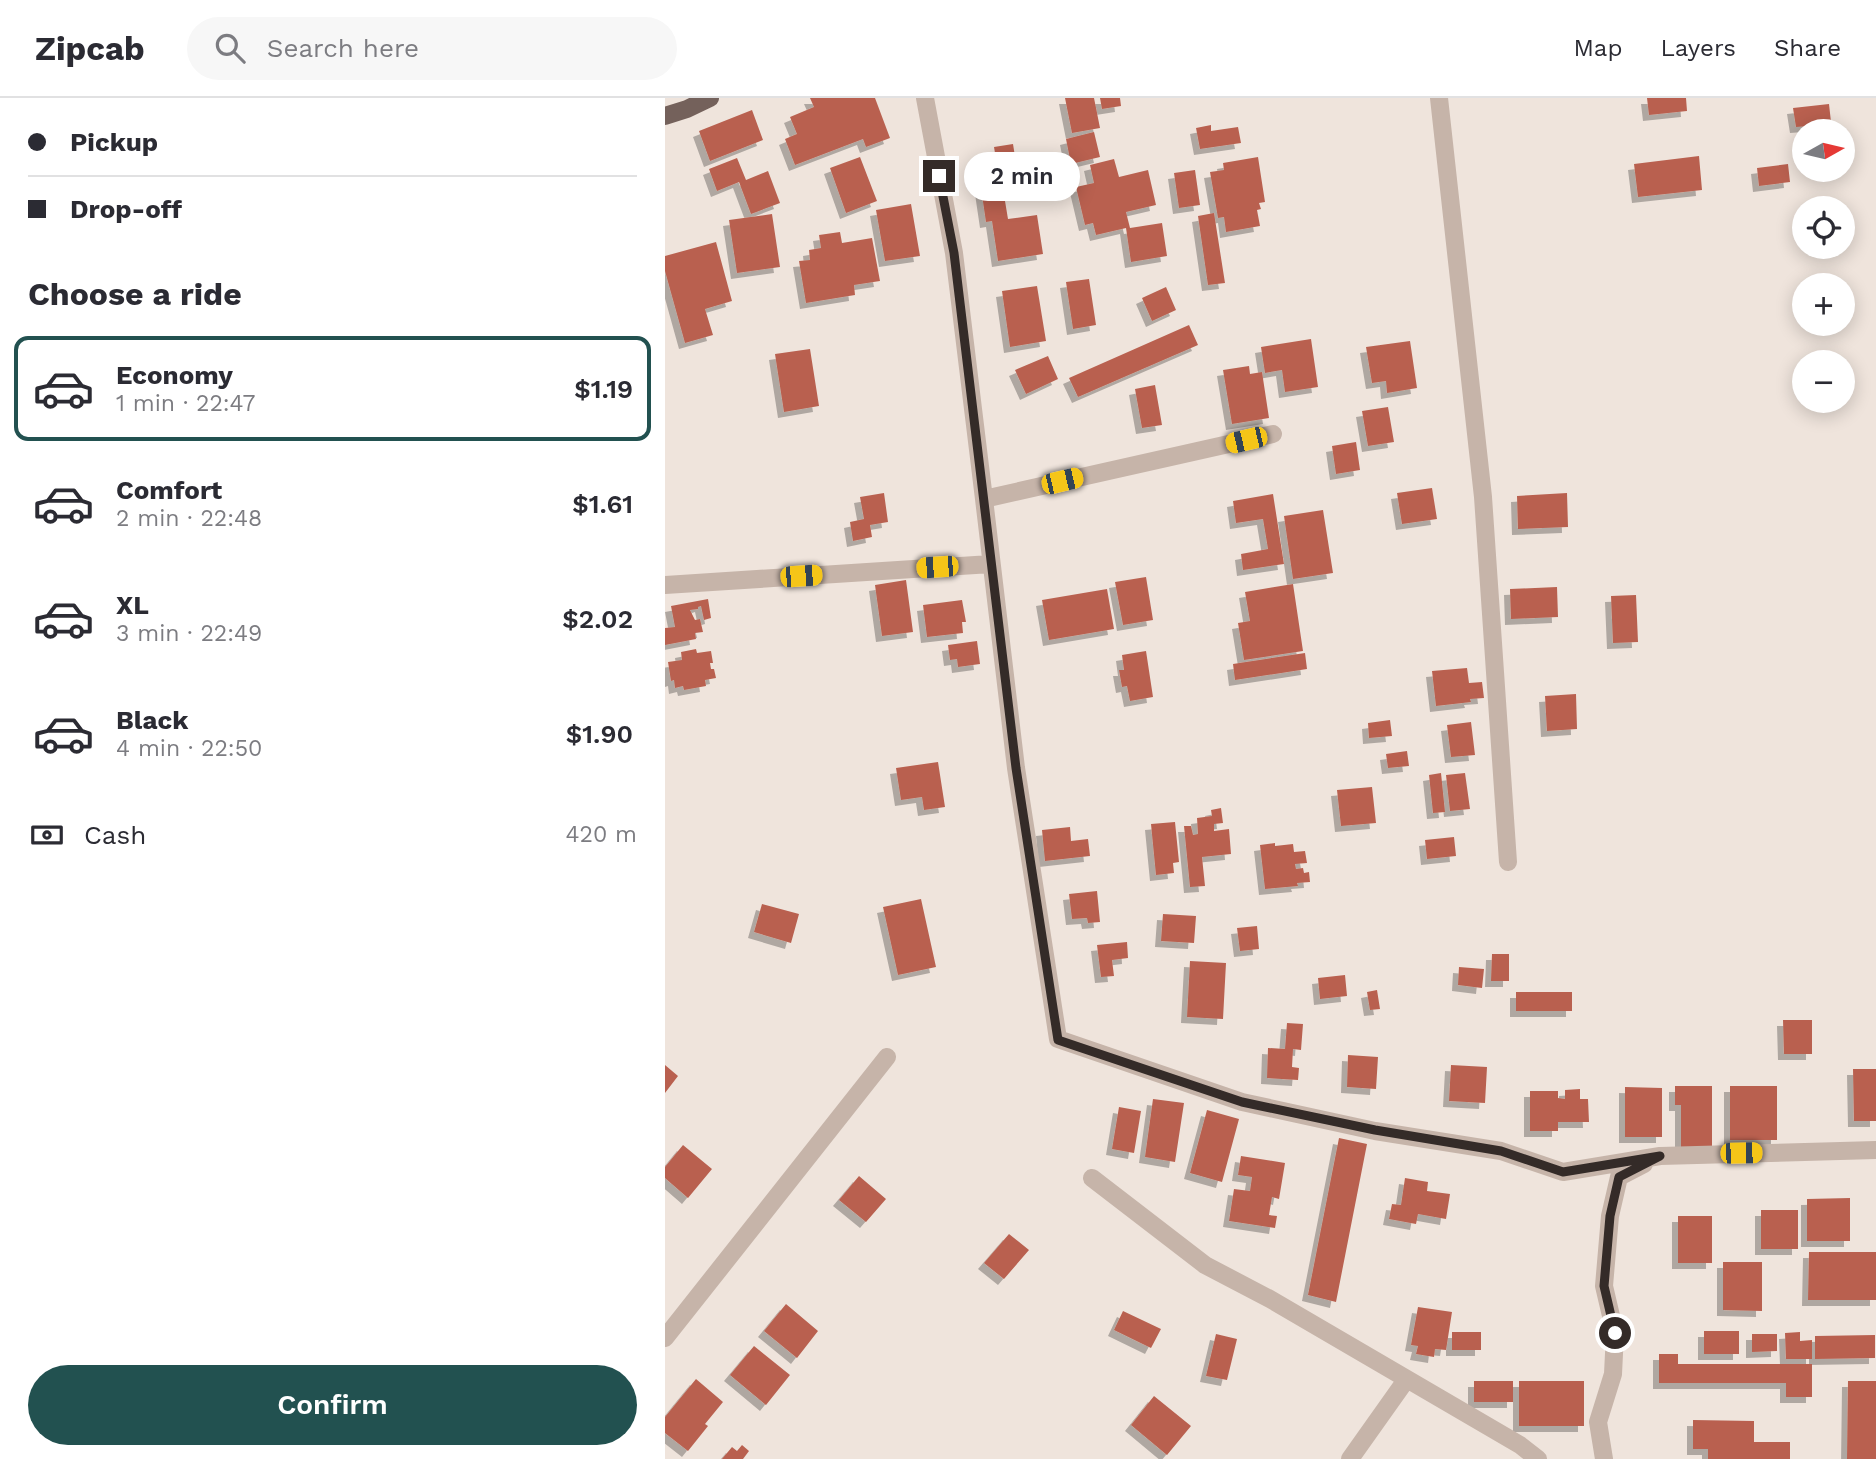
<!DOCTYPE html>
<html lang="en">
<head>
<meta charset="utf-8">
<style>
  body { margin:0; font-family:"Work Sans",sans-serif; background:#f7f7f7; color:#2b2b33; height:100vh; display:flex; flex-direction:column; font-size:26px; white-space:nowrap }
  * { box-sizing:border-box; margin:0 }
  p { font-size:23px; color:#7c7c81 }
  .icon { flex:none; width:38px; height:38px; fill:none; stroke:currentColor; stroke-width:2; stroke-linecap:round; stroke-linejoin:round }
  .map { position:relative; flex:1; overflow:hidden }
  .details { display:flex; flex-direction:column; background:#fff; width:665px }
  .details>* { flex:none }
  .guide { display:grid; align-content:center; height:154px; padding:0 28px; background:#fff }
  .needle { width:46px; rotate:82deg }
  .fabs { position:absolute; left:1127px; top:21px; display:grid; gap:14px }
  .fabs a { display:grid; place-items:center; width:63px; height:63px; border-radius:50%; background:#fff; box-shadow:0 4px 18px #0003; font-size:35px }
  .end { position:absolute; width:32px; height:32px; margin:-16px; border:9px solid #342b28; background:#fff; box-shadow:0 0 0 4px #fff }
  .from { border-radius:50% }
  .bubble { position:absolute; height:49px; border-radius:24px; background:#fff; box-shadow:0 4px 18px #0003; font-size:23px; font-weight:600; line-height:49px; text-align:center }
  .car { position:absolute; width:21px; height:42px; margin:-21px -10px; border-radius:9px; box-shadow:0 0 5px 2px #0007; background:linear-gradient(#f5c518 24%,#345 0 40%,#f5c518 0 76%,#345 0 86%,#f5c518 0) }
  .guide b { display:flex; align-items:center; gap:24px; height:66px; font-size:26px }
  .guide b+b { border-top:2px solid #e1e1e2 }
  .guide i { width:18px; height:18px; background:#2b2b33 }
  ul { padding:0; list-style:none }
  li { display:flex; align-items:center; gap:21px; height:105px; margin:0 14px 10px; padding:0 14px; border:4px solid transparent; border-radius:14px }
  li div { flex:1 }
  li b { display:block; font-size:26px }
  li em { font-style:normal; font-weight:600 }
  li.active { border-color:#225150 }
  li>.icon { width:63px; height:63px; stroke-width:1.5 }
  h2 { padding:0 28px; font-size:32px; line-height:84px }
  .pay { display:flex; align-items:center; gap:18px; height:77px; padding:0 28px; font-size:26px }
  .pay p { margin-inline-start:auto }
  .action { display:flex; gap:14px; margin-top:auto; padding:14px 28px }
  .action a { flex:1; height:80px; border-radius:42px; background:#225150; color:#fff; font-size:28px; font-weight:600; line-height:80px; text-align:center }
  header { display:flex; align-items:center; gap:42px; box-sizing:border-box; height:98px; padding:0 35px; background:#fff; border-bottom:2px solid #e1e1e2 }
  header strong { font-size:33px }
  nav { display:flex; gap:38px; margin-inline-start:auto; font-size:24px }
  .search { width:490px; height:63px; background:#f7f7f7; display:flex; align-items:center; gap:18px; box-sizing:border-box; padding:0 24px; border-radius:38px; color:#7c7c81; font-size:26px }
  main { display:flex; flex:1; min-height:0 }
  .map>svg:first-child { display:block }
  .building { fill:#b96150; filter:url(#shadow) }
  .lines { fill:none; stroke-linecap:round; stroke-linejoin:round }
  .minor { stroke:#c6b4a9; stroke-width:18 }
  .major { stroke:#74615b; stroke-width:18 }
  .route { stroke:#342b28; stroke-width:9 }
</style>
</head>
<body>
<header>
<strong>Zipcab</strong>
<div class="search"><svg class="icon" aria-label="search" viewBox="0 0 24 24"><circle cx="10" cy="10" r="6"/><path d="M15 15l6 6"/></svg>Search here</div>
<nav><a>Map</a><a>Layers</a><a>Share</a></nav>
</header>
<main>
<section class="details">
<div class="guide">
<b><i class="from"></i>Pickup</b>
<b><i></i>Drop-off</b>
</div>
<h2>Choose a ride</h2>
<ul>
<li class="active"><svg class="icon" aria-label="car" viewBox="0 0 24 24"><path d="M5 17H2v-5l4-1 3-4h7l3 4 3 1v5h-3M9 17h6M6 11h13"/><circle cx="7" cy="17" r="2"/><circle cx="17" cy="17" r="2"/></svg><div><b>Economy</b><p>1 min · 22:47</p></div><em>$1.19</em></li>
<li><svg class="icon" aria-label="car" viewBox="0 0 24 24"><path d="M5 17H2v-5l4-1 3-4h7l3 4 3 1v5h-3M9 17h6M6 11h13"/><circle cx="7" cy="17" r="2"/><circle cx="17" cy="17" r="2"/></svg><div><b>Comfort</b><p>2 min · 22:48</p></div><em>$1.61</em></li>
<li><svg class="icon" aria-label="car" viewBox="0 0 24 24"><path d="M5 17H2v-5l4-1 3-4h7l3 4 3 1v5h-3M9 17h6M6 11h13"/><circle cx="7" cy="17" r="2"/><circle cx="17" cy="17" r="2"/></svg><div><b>XL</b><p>3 min · 22:49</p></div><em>$2.02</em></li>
<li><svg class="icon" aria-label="car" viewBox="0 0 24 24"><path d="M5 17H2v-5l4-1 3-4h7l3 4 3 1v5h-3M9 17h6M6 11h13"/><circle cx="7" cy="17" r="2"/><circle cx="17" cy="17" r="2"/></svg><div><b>Black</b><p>4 min · 22:50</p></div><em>$1.90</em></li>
</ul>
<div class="pay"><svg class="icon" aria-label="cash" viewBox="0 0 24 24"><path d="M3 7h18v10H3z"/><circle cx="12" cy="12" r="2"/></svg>Cash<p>420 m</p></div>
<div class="action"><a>Confirm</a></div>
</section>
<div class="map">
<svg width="1211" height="1361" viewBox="0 0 1211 1361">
  <defs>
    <filter id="shadow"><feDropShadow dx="-6" dy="6" stdDeviation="0" flood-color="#0004"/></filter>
  </defs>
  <rect width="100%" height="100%" fill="#efe4dc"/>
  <path class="building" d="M145,0H210L225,40L201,49L198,41L130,67L120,41L132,36L125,19L149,9Z
    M400,0H429L435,30L407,35Z
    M435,0H455L456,8L437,11Z
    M982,0H1021L1022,13L984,17Z
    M1164,6L1167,33H1145L1144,28L1131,29L1128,10Z
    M87,12L98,42L45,63L34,33Z
    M546,27V33L573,29L576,45L535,51L531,30Z
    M429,34L435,59L406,66L401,41Z
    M348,46L352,71L335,73L343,121L372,117L378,156L333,163L327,123L321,124L312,63L331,61L329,49Z
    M1034,58L1037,92L973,99L969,66Z
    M195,59L212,103L181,115L165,70Z
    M593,59L600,104L594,105L596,111L592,112L595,128L561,134L559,119L553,120L545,74L559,72L558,65Z
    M72,60L81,82L103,73L115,105L86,116L74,84L52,93L44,71Z
    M449,61L454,79L483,72L491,107L461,114L465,130L497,125L502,158L466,164L461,130L431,137L428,125L420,127L411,89L429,85L425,67Z
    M1123,66L1125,84L1094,88L1092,70Z
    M530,72L535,107L514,110L509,75Z
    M246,106L255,158L220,163L211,112Z
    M549,115L560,185L543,187L533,118Z
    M107,116L115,169L72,175L64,122Z
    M175,134L177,145L207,140L215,183L189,187L190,197L141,205L134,163L145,162L144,152L156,150L154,137Z
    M51,144L67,203L40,211L48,237L20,245L0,173V158Z
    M424,181L431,227L408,231L401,184Z
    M372,188L381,243L345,249L337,193Z
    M501,189L511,212L487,223L477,200Z
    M524,227L533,247L413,299L404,280Z
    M646,241L653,289L620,294L617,272L600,275L596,249Z
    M745,243L752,290L722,295L721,283L707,285L701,249Z
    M145,251L154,308L119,314L110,256Z
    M383,258L393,281L361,296L350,272Z
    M584,268L585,276L597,274L604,320L567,326L558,272Z
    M490,287L497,327L477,330L470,291Z
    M723,309L729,344L703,348L697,313Z
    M691,344L695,372L671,376L667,348Z
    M767,390L772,421L737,426L732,395Z
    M219,395L223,424L205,427L207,439L188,443L185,424L199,421L195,399Z
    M902,395L903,429L853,431L852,398Z
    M608,396L619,466L578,472L576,456L603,451L598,421L571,425L568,403Z
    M658,412L668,475L628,481L619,418Z
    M481,479L488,522L458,527L450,484Z
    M241,482L248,534L217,538L210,487Z
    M628,486L638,553L579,562L573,525L585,523L580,494Z
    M892,489L893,519L846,521L845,491Z
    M442,491L449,531L384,542L377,502Z
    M971,497L973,544L948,545L946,498Z
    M43,501L46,520L39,522L36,508L33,509V511L25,512L30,522L35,521L38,534L30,535L31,541L0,547V530L10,529L6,508Z
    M297,502L301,524H297L298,535L262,539L258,507Z
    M312,543L315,566L293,569L292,561L285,562L283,547Z
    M31,551L32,555L46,553L48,565H45L46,571H49L51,580L40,582L41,588L19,592L18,588L10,590L9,582L6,583L3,564L17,562L16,554Z
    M481,553L488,599L465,603L462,588L457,589L454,572H459L457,557Z
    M640,555L642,571L570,582L568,566Z
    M802,570L804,585L817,584L819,600L805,601L806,604L771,608L767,573Z
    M911,596L912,631L882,633L880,598Z
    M725,622L727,638L704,640L703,625Z
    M806,624L810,657L786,659L782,627Z
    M742,653L744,668L723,670L721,656Z
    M273,664L280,709L259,712L257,699L236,702L231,670Z
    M776,675L780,714L768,715L764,677Z
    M800,675L805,711L785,713L781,677Z
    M707,689L711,725L676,728L672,692Z
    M556,710L558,725L549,726V733L564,731L566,756L537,759L540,788L525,789L519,728H526L528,737L533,736L532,720L547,718L546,712Z
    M510,724L514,764L508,765L509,775L491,777L486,726Z
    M405,729L406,743L423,741L425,758L380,763L377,732Z
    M789,739L791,758L762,761L760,742Z
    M610,745V748L628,746L629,754L640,753L642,765L630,766L631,771L638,770L639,775L644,774L645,784L632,785L633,788L600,791L595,747Z
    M432,793L435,824L423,825L422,820L407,821L404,796Z
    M256,801L271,869L233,877L218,809Z
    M97,806L134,816L126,845L89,834Z
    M498,816L531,818L529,845L496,843Z
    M592,828L594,851L575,853L572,830Z
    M462,844L463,860L447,862L449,878L436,879L432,847Z
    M827,856H844V883H826Z
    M525,863L561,865L558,921L522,919Z
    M794,869L819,871L817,890L793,887Z
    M680,877L682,898L655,901L653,880Z
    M712,892L715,911L705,912L702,894Z
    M851,894H907V913H851Z
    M1118,922H1147V956H1119Z
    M622,925L638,926L636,952L628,951L627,969L634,970L633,982L602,980L603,950L620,951Z
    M683,957L713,959L711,991L682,989Z
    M0,967L13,978L0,995Z
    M786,967L822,969L820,1005L784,1003Z
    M1188,971H1211V1023H1189Z
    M1010,988H1047V1050L1016,1051V1007H1010Z
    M1065,988H1112V1042H1065Z
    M960,989L997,990V1039H960Z
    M915,991V1001H923L924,1024H893V1033H865V993H893V1000L900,1001V992Z
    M488,1001L519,1005L510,1064L480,1059Z
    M454,1009L476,1013L469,1055L447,1051Z
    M542,1012L574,1021L557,1084L525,1075Z
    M674,1040L702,1046L671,1204L643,1197Z
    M18,1047L47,1071L23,1100L0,1080V1069Z
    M576,1058L620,1065L614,1101L607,1099L604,1117L612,1118L610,1130L564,1123L569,1091L585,1093L587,1079L573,1077Z
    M194,1078L221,1101L201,1124L174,1102Z
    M740,1080L763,1084L762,1093L785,1096L781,1121L753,1116L751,1126L724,1121L727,1106L736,1107Z
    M1185,1100V1143H1142V1101Z
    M1096,1112H1133V1151H1096Z
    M1013,1118H1047V1165H1013Z
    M344,1136L364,1152L339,1181L319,1165Z
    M1144,1154H1211V1202H1143Z
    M1058,1164H1097V1213L1058,1212Z
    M121,1206L153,1233L132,1260L99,1233Z
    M753,1209L787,1214L781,1252L770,1251L769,1259L751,1256L753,1248L746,1247Z
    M458,1213L496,1231L486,1250L449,1232Z
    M1039,1233H1074V1256H1039Z
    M787,1234H816V1252H787Z
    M1135,1234V1243L1147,1242V1261H1121L1120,1235Z
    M551,1236L572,1241L562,1282L541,1278Z
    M1087,1236H1112V1253L1087,1254Z
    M1210,1237V1260L1150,1261V1238Z
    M89,1248L125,1277L101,1307L65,1277Z
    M994,1256H1013V1266H1147V1299H1121V1285H994Z
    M31,1281L58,1304L40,1326L43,1328L23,1353L0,1335V1319Z
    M809,1283H848V1304H809Z
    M854,1283H919V1328H854Z
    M1183,1283H1211V1361H1182Z
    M489,1298L526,1328L502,1357L466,1327Z
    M1028,1322L1089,1323V1344H1125V1361H1043V1351H1028Z
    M77,1347L84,1353L78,1361H57L67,1349L72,1353Z"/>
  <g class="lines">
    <path class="minor" d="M260,0L289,155L319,401L608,336
      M774,0L818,399L843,764
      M319,401L351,670L393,941L577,1004L710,1033L836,1053L898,1074L995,1058L1211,1052
      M0,487L326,466
      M427,1080L540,1167L605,1201L855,1347L873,1361
      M0,1240L222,959
      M685,1361L741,1282
      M939,1361L933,1324L948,1276L950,1235L939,1188L945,1118L954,1079L979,1066"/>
    <path class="major" d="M0,18L22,11L45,0"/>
  </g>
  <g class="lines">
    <path class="route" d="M274,78L289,155L351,670L393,942L577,1004L710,1032L836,1053L898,1074L995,1058L954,1079L945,1118L939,1188L950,1235"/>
  </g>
</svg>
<div class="fabs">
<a><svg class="needle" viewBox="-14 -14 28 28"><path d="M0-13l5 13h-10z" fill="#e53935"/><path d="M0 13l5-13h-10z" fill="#7c7c81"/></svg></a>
<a><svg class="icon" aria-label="locate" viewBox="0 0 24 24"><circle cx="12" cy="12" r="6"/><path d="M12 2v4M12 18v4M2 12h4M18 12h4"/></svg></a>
<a>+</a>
<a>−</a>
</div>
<i class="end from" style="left:950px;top:1235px"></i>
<i class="end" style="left:274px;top:78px"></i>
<div class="bubble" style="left:299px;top:54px;width:116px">2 min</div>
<i class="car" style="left:581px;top:342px;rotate:257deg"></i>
<i class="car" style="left:397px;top:383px;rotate:77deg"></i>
<i class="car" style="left:272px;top:469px;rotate:266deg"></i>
<i class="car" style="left:136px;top:478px;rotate:86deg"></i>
<i class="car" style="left:1076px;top:1055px;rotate:89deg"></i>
</div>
</main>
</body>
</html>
